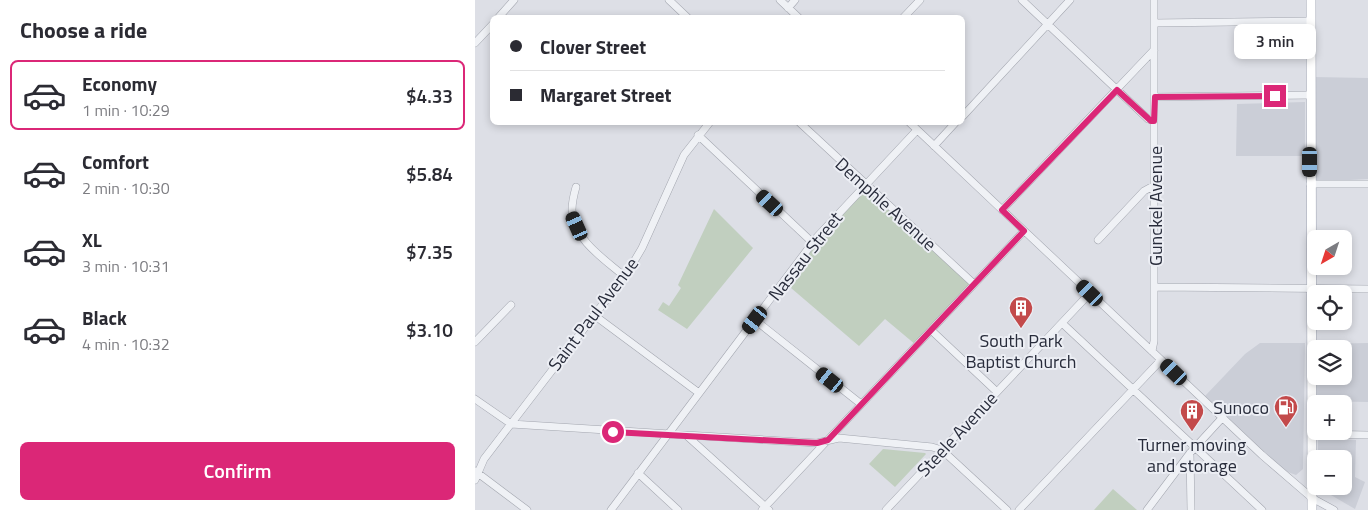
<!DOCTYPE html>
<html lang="en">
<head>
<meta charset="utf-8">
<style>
  body { margin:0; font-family:"Titillium Web",sans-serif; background:#f7f7f7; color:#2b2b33; height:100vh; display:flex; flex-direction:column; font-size:19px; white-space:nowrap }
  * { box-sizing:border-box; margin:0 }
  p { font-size:16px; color:#7c7c81 }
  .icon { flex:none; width:28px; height:28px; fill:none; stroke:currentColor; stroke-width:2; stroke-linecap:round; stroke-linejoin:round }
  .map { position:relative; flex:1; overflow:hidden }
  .details { display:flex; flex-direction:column; background:#fff; width:475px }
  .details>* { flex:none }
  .top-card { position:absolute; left:15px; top:15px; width:475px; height:110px; border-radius:8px; box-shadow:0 2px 8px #0003; display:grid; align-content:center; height:110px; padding:0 20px; background:#fff }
  .needle { width:32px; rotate:219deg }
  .fabs { position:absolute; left:832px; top:230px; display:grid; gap:10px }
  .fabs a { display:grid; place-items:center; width:45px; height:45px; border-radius:8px; background:#fff; box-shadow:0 2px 8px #0003; font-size:25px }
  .end { position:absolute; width:22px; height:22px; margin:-11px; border:6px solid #db2777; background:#fff; box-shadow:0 0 0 2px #fff }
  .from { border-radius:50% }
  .bubble { position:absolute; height:35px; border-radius:8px; background:#fff; box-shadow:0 2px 8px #0003; font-size:16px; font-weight:600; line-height:35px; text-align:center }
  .car { position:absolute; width:15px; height:30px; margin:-15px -8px; border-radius:6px; box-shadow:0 0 4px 1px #0007; background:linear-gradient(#222 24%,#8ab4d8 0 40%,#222 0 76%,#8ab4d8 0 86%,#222 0) }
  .top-card b { display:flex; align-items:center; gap:18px; height:48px; font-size:19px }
  .top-card b+b { border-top:1px solid #e1e1e2 }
  .top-card i { width:12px; height:12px; background:#2b2b33 }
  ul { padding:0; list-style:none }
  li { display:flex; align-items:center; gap:15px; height:70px; margin:0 10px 8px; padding:0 10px; border:2px solid transparent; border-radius:8px }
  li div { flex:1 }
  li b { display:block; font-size:19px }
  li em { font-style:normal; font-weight:600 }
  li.active { border-color:#db2777 }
  li>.icon { width:45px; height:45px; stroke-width:1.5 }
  h2 { padding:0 20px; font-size:22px; line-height:60px }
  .action { display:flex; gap:10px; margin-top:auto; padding:10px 20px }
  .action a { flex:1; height:58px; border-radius:8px; background:#db2777; color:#fff; font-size:20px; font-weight:600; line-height:58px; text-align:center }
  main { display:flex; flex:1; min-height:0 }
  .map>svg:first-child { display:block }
  .built { fill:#cbced7; fill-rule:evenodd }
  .green { fill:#c1cfbf }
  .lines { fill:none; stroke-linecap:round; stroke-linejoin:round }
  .minor-casing { stroke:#a3a6af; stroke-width:8 }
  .major-casing { stroke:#9da2b1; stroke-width:10 }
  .minor { stroke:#eff1f5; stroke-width:7 }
  .major { stroke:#fff; stroke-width:9 }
  .route { stroke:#db2777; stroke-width:6 }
  .labels { text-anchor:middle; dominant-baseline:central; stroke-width:4; stroke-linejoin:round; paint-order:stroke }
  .street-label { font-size:18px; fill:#282c3b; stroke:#eceef4 }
  .poi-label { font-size:18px; fill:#282c3b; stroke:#eceef4 }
</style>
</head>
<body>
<main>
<section class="details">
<h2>Choose a ride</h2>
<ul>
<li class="active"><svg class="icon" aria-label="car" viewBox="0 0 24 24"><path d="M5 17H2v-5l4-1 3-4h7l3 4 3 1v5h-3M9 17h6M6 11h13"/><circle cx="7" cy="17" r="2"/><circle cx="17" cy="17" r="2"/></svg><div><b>Economy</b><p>1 min · 10:29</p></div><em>$4.33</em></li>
<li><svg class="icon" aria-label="car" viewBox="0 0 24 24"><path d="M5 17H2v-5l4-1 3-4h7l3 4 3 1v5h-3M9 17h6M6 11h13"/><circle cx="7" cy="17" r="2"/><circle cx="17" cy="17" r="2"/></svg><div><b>Comfort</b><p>2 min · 10:30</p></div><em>$5.84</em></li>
<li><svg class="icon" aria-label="car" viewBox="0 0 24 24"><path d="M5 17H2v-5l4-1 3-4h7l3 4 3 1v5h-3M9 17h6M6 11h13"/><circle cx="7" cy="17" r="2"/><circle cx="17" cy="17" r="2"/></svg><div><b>XL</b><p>3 min · 10:31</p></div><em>$7.35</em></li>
<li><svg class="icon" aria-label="car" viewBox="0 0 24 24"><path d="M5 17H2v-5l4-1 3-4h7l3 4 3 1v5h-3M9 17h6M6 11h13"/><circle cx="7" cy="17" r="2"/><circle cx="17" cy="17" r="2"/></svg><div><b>Black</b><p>4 min · 10:32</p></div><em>$3.10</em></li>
</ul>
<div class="action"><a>Confirm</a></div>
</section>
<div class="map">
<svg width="893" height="510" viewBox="0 0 893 510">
  <rect width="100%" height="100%" fill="#dddfe6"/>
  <path class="built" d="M838,77L893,78V179L838,182Z
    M830,102V156H761L762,104Z
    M785,343H830L828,469L821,475L810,471L730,396L770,354Z
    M893,343V402L840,401L839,344ZM841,349H869V376H841Z
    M843,439L881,440L880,477L890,482L880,509L849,491L846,486H869V459H843Z"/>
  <path class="green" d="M391,184L499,284L441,345L410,319L384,346L309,282Z
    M239,209L278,248L212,329L183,310L188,302L194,306L206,288L203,285Z
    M408,449L450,453L451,454L420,487L394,464Z
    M638,489L662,510H619Z"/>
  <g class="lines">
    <g class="minor-casing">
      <path id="minor" d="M194,0L213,18
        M305,0L324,18
        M547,0L673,119L679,121
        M313,8L320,0
        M23,18L39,0
        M428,18L445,0
        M679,23L836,21
        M0,43L18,24
        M679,97L836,95
        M488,116L595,0
        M324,122L499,284
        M434,122L787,455L837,498L859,510
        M223,135L338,243
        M459,146L481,122
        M835,184H893
        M101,187C99,194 97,203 97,210C98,239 129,259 149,276
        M527,210L679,50
        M623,240L669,191L680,185
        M680,287L893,289
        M119,315L224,393
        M280,320L386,404
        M587,323L787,510
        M456,330L522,392
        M0,342L36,305
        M677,351L679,341V0
        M0,399L36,424L211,435L294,510
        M837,434L893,435
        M211,435L342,443L364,438L457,447L467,450L532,510
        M715,453L716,510
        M0,471L52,510
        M163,473L203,510
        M0,480L9,459L154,270L167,248L209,155L235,122
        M136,510L342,237L442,130
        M287,510L549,231
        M411,510L615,293
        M544,510L686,360
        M672,510L715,453L748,417"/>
    </g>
    <g class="major-casing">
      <path id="major" d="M836,0L837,510"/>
    </g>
    <use href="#minor" class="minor"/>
    <use href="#major" class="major"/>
  </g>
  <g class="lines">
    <path class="route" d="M138,432L342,443L353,440L549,231L527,210L642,90L676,121H679L680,97L800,96"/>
  </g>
  <defs>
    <g id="building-pin" transform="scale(1.25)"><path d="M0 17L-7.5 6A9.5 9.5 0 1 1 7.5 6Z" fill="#c34a4b" stroke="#eceef4"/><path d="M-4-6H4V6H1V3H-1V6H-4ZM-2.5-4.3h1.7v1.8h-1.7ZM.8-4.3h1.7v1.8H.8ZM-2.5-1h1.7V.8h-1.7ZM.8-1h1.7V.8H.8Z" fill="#fff"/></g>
    <g id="fuel-pin" transform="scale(1.25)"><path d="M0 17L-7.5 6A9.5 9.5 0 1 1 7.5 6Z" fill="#c34a4b" stroke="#eceef4"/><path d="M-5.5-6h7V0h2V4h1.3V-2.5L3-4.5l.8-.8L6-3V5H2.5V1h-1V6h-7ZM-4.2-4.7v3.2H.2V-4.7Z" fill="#fff"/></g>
  </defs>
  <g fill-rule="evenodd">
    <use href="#building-pin" x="546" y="308"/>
    <use href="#fuel-pin" x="811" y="407"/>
    <use href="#building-pin" x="717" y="411"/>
  </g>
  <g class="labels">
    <g class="street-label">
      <text transform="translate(411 204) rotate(42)">Demphle Avenue</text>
      <text transform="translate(680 206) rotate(-90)">Gunckel Avenue</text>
      <text transform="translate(330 256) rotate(-52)">Nassau Street</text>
      <text transform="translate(118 314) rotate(-53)">Saint Paul Avenue</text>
      <text transform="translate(482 434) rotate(-47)">Steele Avenue</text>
    </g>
    <g class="poi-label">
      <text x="546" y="340">South Park<tspan x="546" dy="21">Baptist Church</tspan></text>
      <text x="794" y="407" text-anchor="end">Sunoco</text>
      <text x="717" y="444">Turner moving<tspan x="717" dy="21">and storage</tspan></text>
    </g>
  </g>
</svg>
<div class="fabs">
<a><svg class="needle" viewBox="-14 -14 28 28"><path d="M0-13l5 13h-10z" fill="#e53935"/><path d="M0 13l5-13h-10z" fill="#7c7c81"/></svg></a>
<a><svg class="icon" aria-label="locate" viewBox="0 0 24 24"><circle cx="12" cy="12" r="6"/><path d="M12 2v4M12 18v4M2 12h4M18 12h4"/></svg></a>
<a><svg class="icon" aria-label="layers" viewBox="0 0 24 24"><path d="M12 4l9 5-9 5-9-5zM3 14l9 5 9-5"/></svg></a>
<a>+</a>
<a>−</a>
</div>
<i class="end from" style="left:138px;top:432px"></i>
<i class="end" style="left:800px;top:96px"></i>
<div class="bubble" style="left:759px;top:24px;width:82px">3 min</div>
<i class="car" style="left:835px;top:162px;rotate:180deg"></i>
<i class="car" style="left:295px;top:203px;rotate:313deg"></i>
<i class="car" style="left:102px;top:226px;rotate:336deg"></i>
<i class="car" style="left:615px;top:293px;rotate:314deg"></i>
<i class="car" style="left:280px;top:320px;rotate:217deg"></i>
<i class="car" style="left:699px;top:372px;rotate:314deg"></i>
<i class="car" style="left:355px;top:380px;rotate:309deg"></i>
<div class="top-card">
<b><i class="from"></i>Clover Street</b>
<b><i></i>Margaret Street</b>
</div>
</div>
</main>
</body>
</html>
